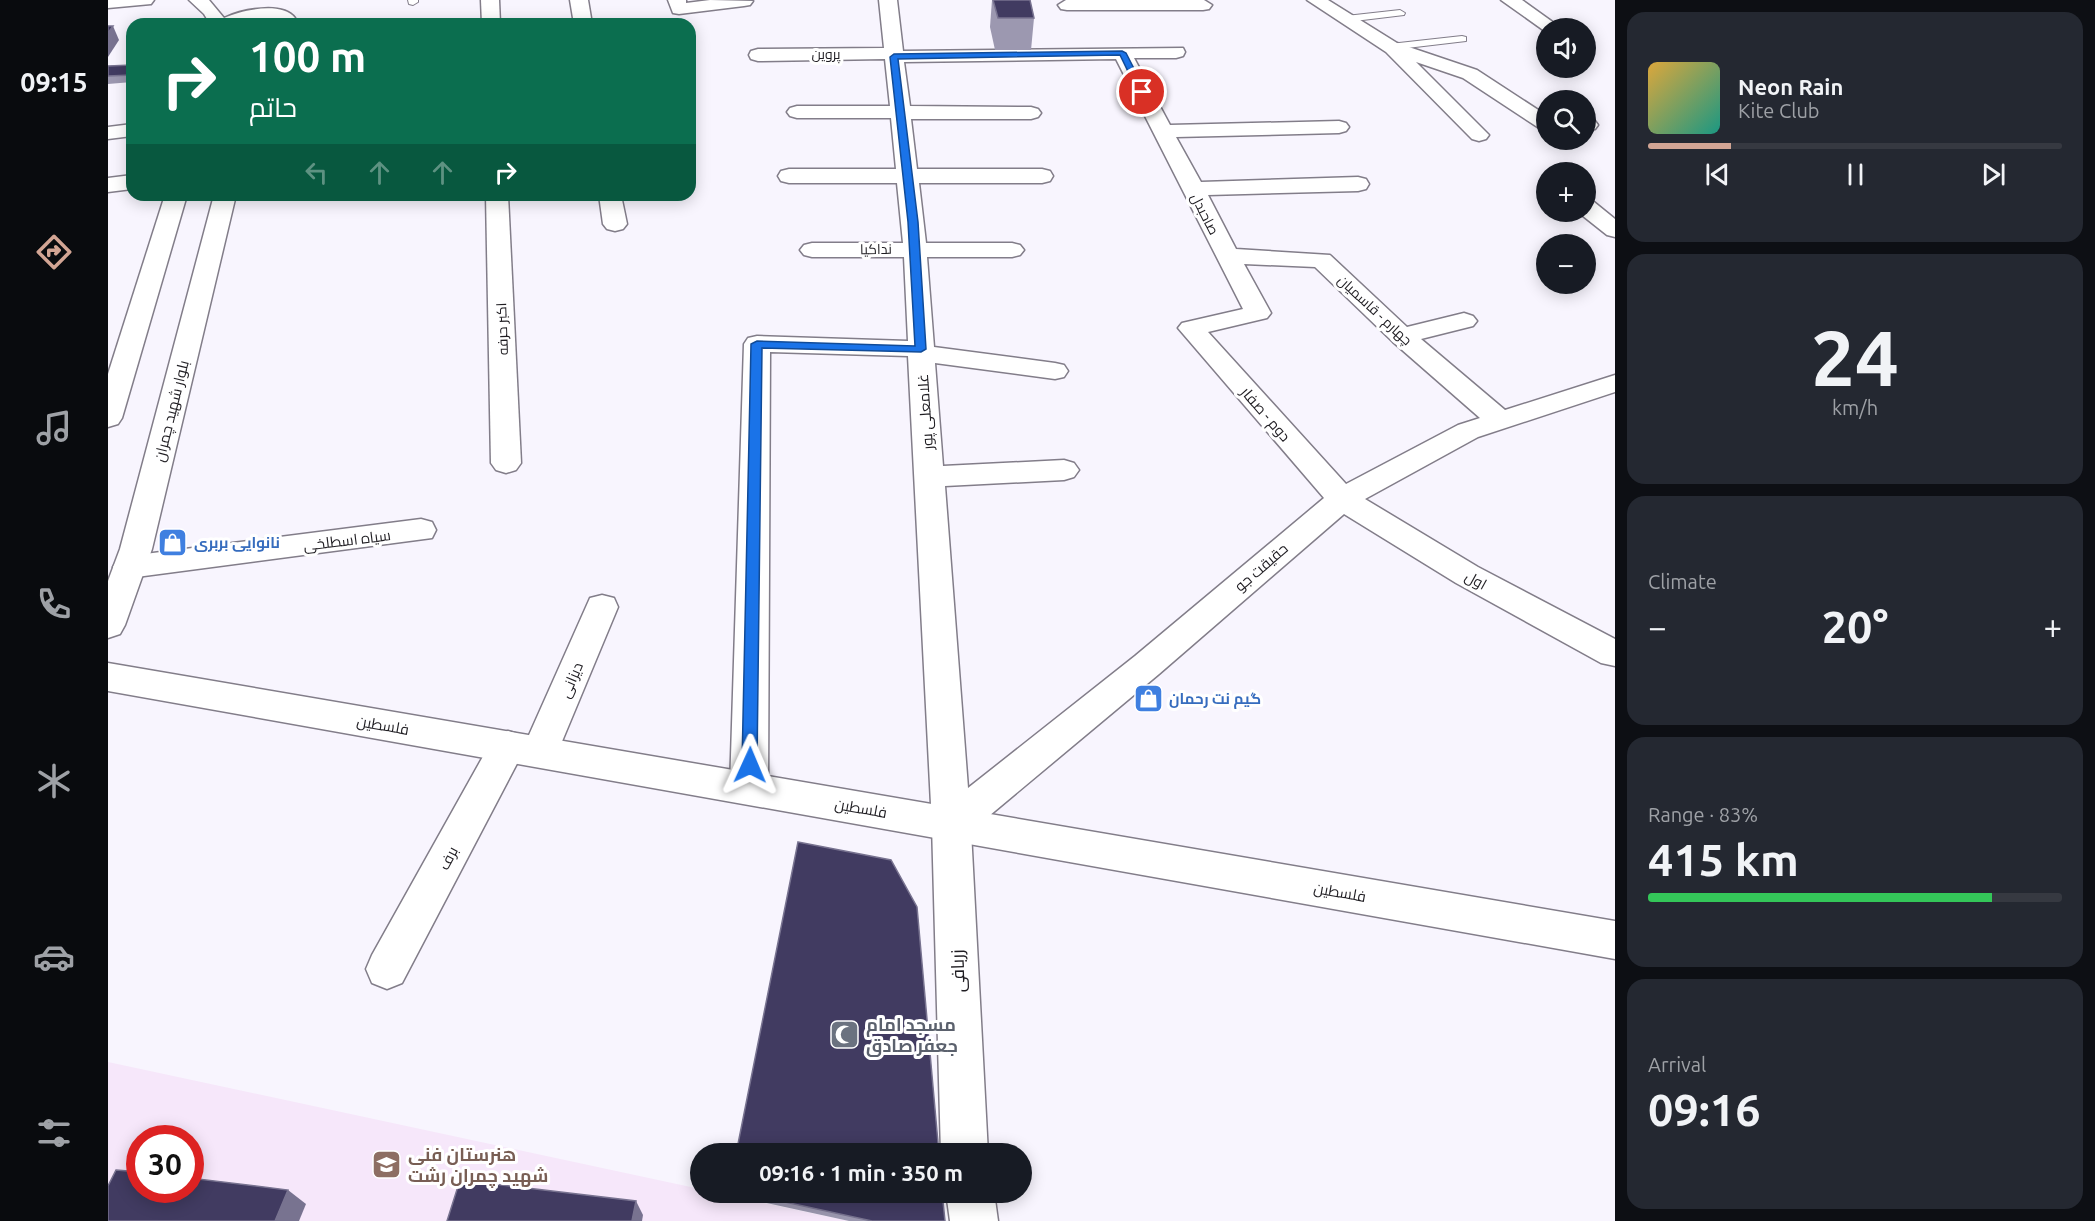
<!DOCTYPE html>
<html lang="en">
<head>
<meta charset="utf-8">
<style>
	:root { --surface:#171b24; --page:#242831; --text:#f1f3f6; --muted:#9ea1a6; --line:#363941; --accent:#d2a594 }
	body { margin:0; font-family:Ubuntu,Cairo,sans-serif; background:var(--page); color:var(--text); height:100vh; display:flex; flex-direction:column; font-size:22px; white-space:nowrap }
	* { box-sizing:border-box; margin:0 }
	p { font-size:20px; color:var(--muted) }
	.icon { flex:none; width:33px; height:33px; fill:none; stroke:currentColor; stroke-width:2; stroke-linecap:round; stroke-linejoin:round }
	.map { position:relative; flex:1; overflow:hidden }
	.drawer { display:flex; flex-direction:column; gap:12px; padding:12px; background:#0d0f14; width:480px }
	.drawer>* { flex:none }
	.hud { position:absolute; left:18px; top:18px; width:570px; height:183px; border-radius:18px; box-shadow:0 3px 15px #0003; background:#0b6e4f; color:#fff; overflow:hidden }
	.controls { position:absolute; left:1428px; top:18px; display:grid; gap:12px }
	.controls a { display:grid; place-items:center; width:60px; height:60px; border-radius:50%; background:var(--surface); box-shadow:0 3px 15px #0003; font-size:30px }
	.speed { position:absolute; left:18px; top:1125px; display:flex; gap:12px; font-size:30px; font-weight:700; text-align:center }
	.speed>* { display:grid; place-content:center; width:78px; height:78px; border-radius:50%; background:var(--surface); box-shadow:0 3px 15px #0003; line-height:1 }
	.speed .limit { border:9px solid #d22; background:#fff; color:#111 }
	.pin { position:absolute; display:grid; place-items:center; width:51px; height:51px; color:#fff; margin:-26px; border:3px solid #fff; border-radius:50%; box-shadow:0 2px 6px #0007 }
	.me { position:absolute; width:66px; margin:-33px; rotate:1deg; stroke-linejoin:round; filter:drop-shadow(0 0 4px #0008) }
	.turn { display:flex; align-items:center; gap:21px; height:126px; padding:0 24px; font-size:27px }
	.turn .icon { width:78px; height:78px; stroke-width:2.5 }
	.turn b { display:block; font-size:42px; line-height:51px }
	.lanes { display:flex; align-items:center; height:57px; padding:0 24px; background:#0003; justify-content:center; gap:30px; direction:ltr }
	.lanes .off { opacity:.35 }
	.big { font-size:45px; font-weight:600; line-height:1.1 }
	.drawer .card { flex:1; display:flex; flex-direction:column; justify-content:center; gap:9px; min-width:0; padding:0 21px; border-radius:18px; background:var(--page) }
	.drawer .dial { align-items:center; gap:0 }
	.dial b { font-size:78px; line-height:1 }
	.song { display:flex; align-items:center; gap:18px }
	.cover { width:72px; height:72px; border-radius:9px; background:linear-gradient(135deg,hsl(40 70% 55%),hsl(170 70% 35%)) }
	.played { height:6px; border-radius:3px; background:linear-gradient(90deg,var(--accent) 20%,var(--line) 20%) }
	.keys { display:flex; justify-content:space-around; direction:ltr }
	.heat { display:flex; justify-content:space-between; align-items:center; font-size:33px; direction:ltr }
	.charge { height:9px; border-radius:4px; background:linear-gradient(90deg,#34c759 83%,var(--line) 0) }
	.trip { position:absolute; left:582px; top:1143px; width:342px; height:60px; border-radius:30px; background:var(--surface); box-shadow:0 3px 15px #0003; font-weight:600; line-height:60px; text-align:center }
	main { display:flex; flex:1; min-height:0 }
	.tab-bar { display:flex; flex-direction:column; width:108px; justify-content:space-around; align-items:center; background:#090b0e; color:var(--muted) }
	.tab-bar .icon { width:42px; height:42px }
	.tab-bar .current { color:var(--accent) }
	.tab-bar b { font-size:27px; color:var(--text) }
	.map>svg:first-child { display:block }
	.education { fill:#f6e7fa; fill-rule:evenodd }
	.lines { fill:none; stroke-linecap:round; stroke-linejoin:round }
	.service-casing { stroke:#827d89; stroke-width:2 }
	.minor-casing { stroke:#827d89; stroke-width:3 }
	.secondary-casing { stroke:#827d89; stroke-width:3 }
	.service { fill:#fff; fill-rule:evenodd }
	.minor { fill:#fff; fill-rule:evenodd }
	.secondary { fill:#fff; fill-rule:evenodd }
	.wall { fill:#9c98b0 }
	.shaded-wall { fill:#787390 }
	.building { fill:#413b61; stroke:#787390; stroke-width:1.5 }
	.route { fill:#1a73e8; stroke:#114b97; stroke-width:1.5 }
	.labels { text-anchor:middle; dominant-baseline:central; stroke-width:6; stroke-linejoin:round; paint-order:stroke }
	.far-street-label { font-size:14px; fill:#1f1d22; stroke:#fff }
	.street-label { font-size:15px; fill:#1f1d22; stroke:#fff }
	.shop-label { font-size:15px; font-weight:bold; fill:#366cbe; stroke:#fff; text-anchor:start }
	.near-street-label { font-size:18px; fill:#1f1d22; stroke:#fff }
	.near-worship-label { font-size:18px; font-weight:bold; fill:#5b616d; stroke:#fff; text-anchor:start }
	.near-education-label { font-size:18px; font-weight:bold; fill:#785e54; stroke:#fff; text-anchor:start }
</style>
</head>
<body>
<main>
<nav class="tab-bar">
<b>09:15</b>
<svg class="icon current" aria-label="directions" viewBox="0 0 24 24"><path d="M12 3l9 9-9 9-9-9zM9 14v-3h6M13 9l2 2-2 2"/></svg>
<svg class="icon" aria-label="music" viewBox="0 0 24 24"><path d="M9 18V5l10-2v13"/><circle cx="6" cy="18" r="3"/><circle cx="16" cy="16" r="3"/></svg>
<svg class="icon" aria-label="phone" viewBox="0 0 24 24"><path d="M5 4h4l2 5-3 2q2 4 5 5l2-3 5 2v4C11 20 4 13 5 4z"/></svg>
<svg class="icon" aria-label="climate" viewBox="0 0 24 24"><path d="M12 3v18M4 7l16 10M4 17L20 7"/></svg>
<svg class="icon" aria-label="car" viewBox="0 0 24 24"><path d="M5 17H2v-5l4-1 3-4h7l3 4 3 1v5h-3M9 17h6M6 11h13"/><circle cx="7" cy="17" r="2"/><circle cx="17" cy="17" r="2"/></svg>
<svg class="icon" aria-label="filters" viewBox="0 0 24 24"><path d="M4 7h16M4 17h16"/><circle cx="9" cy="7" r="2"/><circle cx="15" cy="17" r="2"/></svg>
</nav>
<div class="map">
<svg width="1507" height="1221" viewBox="0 0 1507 1221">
	<rect width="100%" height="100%" fill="#f8f5fe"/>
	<path class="education" d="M0 1062 592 1189V1192L609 1193 741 1221H0ZM32 1138H82V1190H32Z"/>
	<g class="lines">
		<defs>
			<g id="service">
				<path d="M300 0H310V2L305 5 301 4Z"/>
				<path d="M1292 10 1297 13 1296 15 1238 22 1233 19 1238 16Z"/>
				<path d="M1354 36 1358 37V41L1282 50 1277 47 1282 44Z"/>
			</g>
			<g id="minor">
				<path d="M373 0H391L392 24H374Z"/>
				<path d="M462 0H480L484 24H466Z"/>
				<path d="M560 0H578V3L602 0 645 1 642 5 636 6 571 14 565 13Z"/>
				<path d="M771 0H789L795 51 1075 48 1077 52 1075 56 1068 58H1026L1062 125 1231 121 1238 123 1241 127 1238 131 1231 133 1068 137 1093 182 1250 177 1258 179 1261 184 1258 189 1250 191 1100 195 1128 249 1222 255 1299 327 1356 313 1365 316 1369 321 1365 326 1313 339 1397 410 1507 375V392L1370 437 1257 499 1370 567 1507 639V666L1493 663 1348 583 1236 514 1051 674 863 831 880 1154H833L824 824 800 356 662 352 660 788 654 799 641 804 628 799 622 788 636 344 640 338 649 336 800 341 796 257H704L696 255 692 250 696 245 704 243H795L789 183H681L673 181 670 176 673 171 681 169H788L783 118H689L682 116 679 112 682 108 689 106H782L777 59 650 61 643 59 641 55 643 51 650 49 776 48ZM1008 59 1135 309 1074 323 1070 328 1216 498 1027 656 860 788 837 486 956 480 966 477 971 470 966 463 956 460 835 466 827 363 947 379 956 377 960 371 956 365 947 363 826 347 819 257H904L912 255 916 250 912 245 904 243H818L811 183H934L942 181 945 176 942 171 934 169H809L803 119H923L930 117 933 113 930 109 923 107 802 106 796 62ZM1136 264 1207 267 1285 342 1372 418 1350 425 1238 484 1100 332 1159 318 1163 313Z"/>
				<path d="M958 0H1096L1104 5 1101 9 1095 10H959L953 9 950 5Z"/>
				<path d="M1199 0H1220L1289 43 1369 70 1438 115V130L1431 128 1355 78 1308 62 1381 135 1378 139 1371 141 1364 139 1278 52Z"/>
				<path d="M1393 0H1414L1453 28H1438V32Z"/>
				<path d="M1478 119 1487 121 1490 125 1487 129 1478 131Z"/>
				<path d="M24 124V136L0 139V127Z"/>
				<path d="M24 175V189L0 192V178Z"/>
				<path d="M378 195H400L413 463 408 470 398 473 388 470 383 463Z"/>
				<path d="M491 195H513L519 224 515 229 507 231 499 229 495 224Z"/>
				<path d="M1478 200 1486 202 1507 219V237L1499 235 1470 212H1478Z"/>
				<path d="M313 519 324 522 328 530 324 538 21 578 10 575 5 567 10 559 21 556Z"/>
				<path d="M494 595 506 598 510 607 445 763 432 767 419 763 414 754 294 983 279 989 264 983 258 969 264 955 387 735 400 731 413 735 417 744 478 607 482 598Z"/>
				<path d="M838 1192H886L890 1221H842Z"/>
			</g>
			<g id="secondary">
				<path d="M0 0H46L43 4 0 8Z"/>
				<path d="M81 0H101L116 18C133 10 174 1 187 18L184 22 178 23 155 19 131 24H102L96 14Z"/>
				<path d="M57 195H79L14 418 10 424 0 427V374Z"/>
				<path d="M106 195H128L44 549 17 625 12 634 0 638V581L12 549Z"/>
				<path d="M0 663 1507 921V959L0 691Z"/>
			</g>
		</defs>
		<use href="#service" class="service-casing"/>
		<use href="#minor" class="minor-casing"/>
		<use href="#secondary" class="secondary-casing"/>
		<use href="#service" class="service"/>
		<use href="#minor" class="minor"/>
		<use href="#secondary" class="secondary"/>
	</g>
	<g class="wall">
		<path d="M884 0H922L926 18 923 50H887L882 27Z"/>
		<path d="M24 65V82L0 84V66Z"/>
		<path d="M621 1192H834L837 1221H741L622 1195Z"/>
	</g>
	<g class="shaded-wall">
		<path d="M5 26 11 40 0 57V33Z"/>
		<path d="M180 1190 198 1204 191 1221H167Z"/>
		<path d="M528 1201 535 1215 534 1221H524Z"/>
	</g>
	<g class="building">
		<path d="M885 0H922L926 18H890Z"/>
		<path d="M0 26H5L0 33Z"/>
		<path d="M24 65V75L0 76V66Z"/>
		<path d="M690 842 783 860 809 907 831 1154H628Z"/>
		<path d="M8 1170 32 1172V1190H82V1178L180 1190 167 1221H0V1186Z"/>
		<path d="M352 1180 528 1201 524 1221H339Z"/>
		<path d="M631 1192H834L837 1221H764Z"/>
	</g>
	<path class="route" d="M1014 51 1018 53 1038 92 1037 94 1030 92 1012 55 790 59 810 222 818 349 813 352 654 348 649 765 647 770 642 772 636 770 634 765 643 344 649 341 807 346 800 222 782 57 786 54Z"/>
	<defs>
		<symbol id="shop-square" viewBox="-11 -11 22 22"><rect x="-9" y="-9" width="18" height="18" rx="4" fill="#3f7fe0" stroke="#fff"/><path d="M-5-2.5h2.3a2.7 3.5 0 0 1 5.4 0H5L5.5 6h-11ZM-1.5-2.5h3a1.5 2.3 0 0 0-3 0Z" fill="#fff"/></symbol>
		<symbol id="mosque-square" viewBox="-11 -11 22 22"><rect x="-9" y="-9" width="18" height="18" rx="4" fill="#6b7280" stroke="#fff"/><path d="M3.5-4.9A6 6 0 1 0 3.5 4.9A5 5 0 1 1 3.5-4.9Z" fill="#fff"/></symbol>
		<symbol id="school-square" viewBox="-11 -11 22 22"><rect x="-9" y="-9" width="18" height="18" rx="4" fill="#8d6e63" stroke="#fff"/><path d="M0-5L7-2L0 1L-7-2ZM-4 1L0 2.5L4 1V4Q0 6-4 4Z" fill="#fff"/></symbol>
	</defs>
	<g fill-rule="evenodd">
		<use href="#shop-square" x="48" y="526" width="33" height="33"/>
		<use href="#shop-square" x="1024" y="682" width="33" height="33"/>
		<use href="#mosque-square" x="720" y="1018" width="33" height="33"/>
		<use href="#school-square" x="262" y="1148" width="33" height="33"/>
	</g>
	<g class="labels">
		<g class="far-street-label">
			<text x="718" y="54">پروین</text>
			<text transform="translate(1097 214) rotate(63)">صاحبدل</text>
			<text transform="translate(768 249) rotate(-1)">نداکیا</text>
			<text transform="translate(1267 310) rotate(43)">چهارم - قاسمیان</text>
			<text transform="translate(394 329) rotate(-92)">اکبر حرفه</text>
		</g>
		<g class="street-label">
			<text transform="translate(63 411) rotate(-76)">بلوار شهید چمران</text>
			<text transform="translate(817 412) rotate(-94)">غلامعلی پور</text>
			<text transform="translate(1158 414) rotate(49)">دوم - صفار</text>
			<text transform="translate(239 540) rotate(-7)">سیاه اسطلخی</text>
			<text transform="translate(1153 567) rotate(-41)">حقیقت جو</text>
			<text transform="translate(1368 580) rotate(29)">اول</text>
			<text transform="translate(463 680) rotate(-67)">دیزانی</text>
			<text transform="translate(275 725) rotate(10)">فلسطین</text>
			<text transform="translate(753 808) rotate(10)">فلسطین</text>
			<text transform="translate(340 858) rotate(-62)">برف</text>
			<text transform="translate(1232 892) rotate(10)">فلسطین</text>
		</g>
		<g class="shop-label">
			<text x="86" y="542">نانوایی بربری</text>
			<text x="1061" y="698">گیم نت رحمان</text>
		</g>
		<g class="near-street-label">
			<text transform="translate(849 971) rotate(-92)">زربافی</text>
		</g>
		<g class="near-worship-label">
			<text x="758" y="1024">مسجد امام<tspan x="758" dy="21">جعفر صادق</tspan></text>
		</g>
		<g class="near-education-label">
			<text x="300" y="1154">هنرستان فنی<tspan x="300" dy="21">شهید چمران رشت</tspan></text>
		</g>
	</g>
</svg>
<div class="controls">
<a><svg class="icon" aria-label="sound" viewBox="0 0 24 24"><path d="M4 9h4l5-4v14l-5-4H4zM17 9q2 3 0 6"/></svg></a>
<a><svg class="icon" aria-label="search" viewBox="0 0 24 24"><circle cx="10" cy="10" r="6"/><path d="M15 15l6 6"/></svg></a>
<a>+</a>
<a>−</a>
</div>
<div class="speed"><div class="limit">30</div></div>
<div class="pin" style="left:1034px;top:92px;background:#d93025"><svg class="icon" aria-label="arrive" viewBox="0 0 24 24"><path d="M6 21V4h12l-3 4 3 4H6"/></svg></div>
<svg class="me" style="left:642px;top:765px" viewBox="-20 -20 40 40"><path d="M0-17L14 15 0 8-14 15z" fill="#1a73e8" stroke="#fff" stroke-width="4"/></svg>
<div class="trip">09:16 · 1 min · 350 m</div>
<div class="hud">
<div class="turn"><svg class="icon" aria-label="right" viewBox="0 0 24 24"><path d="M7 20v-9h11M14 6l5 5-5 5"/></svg><div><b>100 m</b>حاتم</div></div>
<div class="lanes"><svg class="icon off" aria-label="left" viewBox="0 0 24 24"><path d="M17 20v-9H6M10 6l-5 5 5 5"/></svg><svg class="icon off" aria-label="ahead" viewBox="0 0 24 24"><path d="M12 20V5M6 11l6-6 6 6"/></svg><svg class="icon off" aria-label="ahead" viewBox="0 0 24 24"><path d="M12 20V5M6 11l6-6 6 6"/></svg><svg class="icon" aria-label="right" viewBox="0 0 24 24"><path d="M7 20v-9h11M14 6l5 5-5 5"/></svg></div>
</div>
</div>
<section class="drawer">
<div class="card">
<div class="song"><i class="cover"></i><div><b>Neon Rain</b><p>Kite Club</p></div></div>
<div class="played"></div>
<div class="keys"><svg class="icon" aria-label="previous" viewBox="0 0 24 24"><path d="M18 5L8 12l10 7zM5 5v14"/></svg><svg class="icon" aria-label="pause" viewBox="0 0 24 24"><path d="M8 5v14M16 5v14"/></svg><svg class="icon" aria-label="next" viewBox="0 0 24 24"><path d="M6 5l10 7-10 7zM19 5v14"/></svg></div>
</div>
<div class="card dial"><b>24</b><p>km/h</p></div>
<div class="card"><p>Climate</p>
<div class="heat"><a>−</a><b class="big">20°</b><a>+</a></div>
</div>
<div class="card"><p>Range · 83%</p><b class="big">415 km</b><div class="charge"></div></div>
<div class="card"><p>Arrival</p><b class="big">09:16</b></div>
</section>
</main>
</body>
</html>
